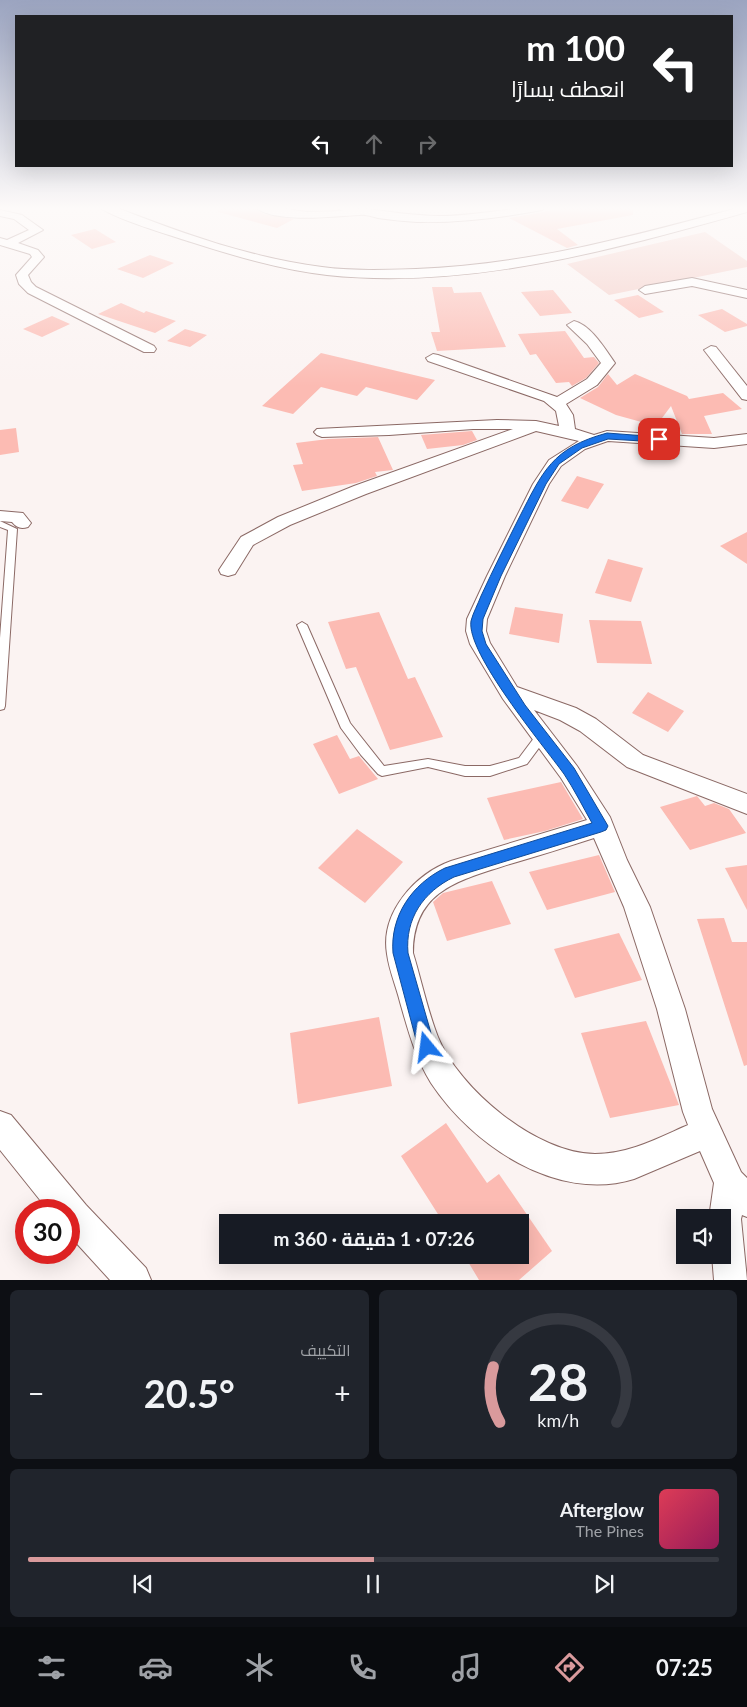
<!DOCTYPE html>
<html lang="ar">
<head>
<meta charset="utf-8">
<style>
	:root { --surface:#171b24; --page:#20242c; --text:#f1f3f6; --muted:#9ea1a6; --line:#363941; --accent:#d99a9c }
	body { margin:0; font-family:Lato,Cairo,sans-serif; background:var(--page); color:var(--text); direction:rtl; height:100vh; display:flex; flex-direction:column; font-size:19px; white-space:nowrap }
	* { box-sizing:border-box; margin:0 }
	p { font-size:16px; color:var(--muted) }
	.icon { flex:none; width:28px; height:28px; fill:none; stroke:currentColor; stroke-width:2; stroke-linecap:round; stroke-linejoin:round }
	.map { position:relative; height:1280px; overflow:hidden; direction:ltr }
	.side { display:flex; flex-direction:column; gap:10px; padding:10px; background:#0d0f14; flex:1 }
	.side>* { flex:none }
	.guide { position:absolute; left:15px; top:15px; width:718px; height:152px; border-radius:0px; box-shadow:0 5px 20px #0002; direction:rtl; background:#202124; color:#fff; overflow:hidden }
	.controls { position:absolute; left:676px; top:1209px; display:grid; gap:10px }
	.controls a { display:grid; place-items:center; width:55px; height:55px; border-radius:0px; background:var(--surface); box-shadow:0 5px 20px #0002; font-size:25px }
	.speed { position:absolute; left:15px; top:1199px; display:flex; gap:10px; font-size:25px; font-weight:700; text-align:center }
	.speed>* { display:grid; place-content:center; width:65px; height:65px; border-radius:50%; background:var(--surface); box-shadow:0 5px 20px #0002; line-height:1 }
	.speed .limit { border:8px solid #d22; background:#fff; color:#111 }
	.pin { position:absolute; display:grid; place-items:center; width:42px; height:42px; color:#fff; margin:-21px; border-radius:10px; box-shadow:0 2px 8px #0006 }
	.me { position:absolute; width:55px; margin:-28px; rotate:344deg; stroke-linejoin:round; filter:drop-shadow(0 0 4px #0008) }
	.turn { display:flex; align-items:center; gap:18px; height:105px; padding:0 25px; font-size:22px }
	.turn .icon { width:65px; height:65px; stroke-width:2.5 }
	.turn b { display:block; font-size:35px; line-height:42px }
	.lanes { display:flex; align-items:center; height:48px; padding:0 25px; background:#0003; justify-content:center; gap:25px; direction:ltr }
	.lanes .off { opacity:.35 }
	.big { font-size:38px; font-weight:700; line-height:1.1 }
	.side .card { flex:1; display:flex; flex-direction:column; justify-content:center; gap:8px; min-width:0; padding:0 18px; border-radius:8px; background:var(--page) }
	.side .dial { align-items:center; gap:0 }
	.dial svg { height:130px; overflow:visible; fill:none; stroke:var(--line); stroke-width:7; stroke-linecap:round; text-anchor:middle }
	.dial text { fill:var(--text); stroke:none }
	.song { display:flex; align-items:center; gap:15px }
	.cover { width:60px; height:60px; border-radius:8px; background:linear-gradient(135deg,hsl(350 70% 55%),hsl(330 70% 35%)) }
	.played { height:5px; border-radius:2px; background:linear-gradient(90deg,var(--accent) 50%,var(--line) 50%) }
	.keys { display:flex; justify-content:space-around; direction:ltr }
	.heat { display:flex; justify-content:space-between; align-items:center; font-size:28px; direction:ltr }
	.side .tiles { flex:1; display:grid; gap:10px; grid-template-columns:1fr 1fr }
	.card:last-child { grid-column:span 2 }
	.trip { position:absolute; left:219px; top:1214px; width:310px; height:50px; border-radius:0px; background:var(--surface); box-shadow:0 5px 20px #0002; font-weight:700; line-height:50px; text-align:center; direction:rtl }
	.dock { display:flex; height:80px; justify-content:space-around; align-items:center; background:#090b0e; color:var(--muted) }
	.dock .icon { width:35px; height:35px }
	.dock .selected { color:var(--accent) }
	.dock b { font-size:22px; color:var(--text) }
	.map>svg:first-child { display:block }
	.green { fill:#f4cac4 }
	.building { fill:#fcbbb3 }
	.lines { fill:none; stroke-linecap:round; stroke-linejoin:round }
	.service-casing { stroke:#8b6965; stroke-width:2 }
	.minor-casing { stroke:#8b6965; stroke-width:2 }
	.service { fill:#fff; fill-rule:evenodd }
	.minor { fill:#fff; fill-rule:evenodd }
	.route { fill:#1a73e8; stroke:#114b97 }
</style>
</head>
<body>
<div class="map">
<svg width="747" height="1280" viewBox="0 0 747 1280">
	<rect width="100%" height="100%" fill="#fbf3f2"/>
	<path class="green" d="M705 232 747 261V267L609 295 567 264Z"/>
	<g class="building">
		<path d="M219 207H253L264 214 294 219 277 228 218 212Z"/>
		<path d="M572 207H633V215L557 229 578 245 567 248 509 218Z"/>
		<path d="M95 229 116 242 92 249 71 235Z"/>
		<path d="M150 255 174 263 143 278 117 269Z"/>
		<path d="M432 287H452L454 293 481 292 506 347 437 351 431 332H440Z"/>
		<path d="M553 290 572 313 540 316 521 292Z"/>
		<path d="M638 295 664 312 639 318 614 300Z"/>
		<path d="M121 303 144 313 146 311 176 321 155 333 98 314Z"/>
		<path d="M722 309 747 324V326L725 332 698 315Z"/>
		<path d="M52 316 70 324 42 337 23 329Z"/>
		<path d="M185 329 207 335 190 347 167 341Z"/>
		<path d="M565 331 584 358 594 357 599 363 586 378 572 386 569 382 556 383 536 354 530 355 518 334Z"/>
		<path d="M321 353 435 380 417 400 366 387 357 396 321 387 293 414 262 406Z"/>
		<path d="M608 374 617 385 635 374 687 396 689 399 723 393 742 409 704 416 712 434H682L671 406 656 426 616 415 580 398 598 387Z"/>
		<path d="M16 428 19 452 0 455V430Z"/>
		<path d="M472 431 477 440 463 445 427 449 421 435Z"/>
		<path d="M378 437 393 470 375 472 377 476 356 483 302 491 293 465 303 464 296 443 328 439Z"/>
		<path d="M577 476 604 484 588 509 561 501Z"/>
		<path d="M747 532V564L720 546Z"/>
		<path d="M608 559 643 568 631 602 595 593Z"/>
		<path d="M515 607 563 614 559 643 509 634Z"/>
		<path d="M379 612 408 679 415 677 443 737 390 750 356 667 346 669 328 622Z"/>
		<path d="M589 620 641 621 652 664 597 663Z"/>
		<path d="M648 692 684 711 668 732 632 713Z"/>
		<path d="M337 735 350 759 359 756 378 779 339 794 313 744Z"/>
		<path d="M561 782 583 819 545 831 504 840 487 798Z"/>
		<path d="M697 796 705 806 714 803 729 809 746 833 690 850 660 807Z"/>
		<path d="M357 829 403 862 365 903 318 868Z"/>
		<path d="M599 855 615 892 547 910 529 872Z"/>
		<path d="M747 865V910L725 868Z"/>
		<path d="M492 881 511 924 447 941 433 902 443 893Z"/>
		<path d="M724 918 732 942H747V1065L744 1066 697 919Z"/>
		<path d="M619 933 642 980 575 998 554 949Z"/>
		<path d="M379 1017 392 1086 298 1104 290 1033Z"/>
		<path d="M646 1021 679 1105 610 1118 581 1033Z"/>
		<path d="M446 1123 487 1183 499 1174 552 1251 519 1280H479L464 1255H520V1222H443L401 1156Z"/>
	</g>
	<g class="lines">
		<defs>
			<g id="service">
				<path d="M0 521 17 529 5 706 4 709 0 710V638L8 530 0 527Z"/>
				<path d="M302 622 307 625 350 723 384 766 428 759 465 766H490L519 758 537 734H545L547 737 527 764 490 776H465L428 767 382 776 378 774 361 755 341 728 297 625Z"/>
			</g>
			<g id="minor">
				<path d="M100 207H115C181 233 251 258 322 267 352 271 385 270 416 269 527 265 634 236 741 207H747V212C612 250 469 290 327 275 281 270 235 256 191 242 173 236 111 218 100 207Z"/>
				<path d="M255 207H273L307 212 343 211 335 207C370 207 404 216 439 216 475 216 511 207 547 207L542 210C500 218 459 223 417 222 404 221 391 220 378 218 373 217 365 214 360 215 335 216 275 224 255 207Z"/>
				<path d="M0 210 22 215 43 230 18 243 38 250 44 257 28 275 31 282 36 287 154 346 156 349 154 352H144L28 293 19 284 16 275 32 257 30 254 0 245V238L7 240 29 230 14 219 0 216Z"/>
				<path d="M692 278 747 290V298L692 286 645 294 639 290 645 286Z"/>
				<path d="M574 321C591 325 605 349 615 363L597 385 566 404 573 415 575 429 594 435 607 431 714 438 747 434V444L714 448 608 441 585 449 561 466 549 484 505 576 487 619 486 631 490 643 517 687 576 708 596 719 643 755 747 794V814L627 767 580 731 560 720 534 710 577 766 610 817 627 860 650 907 685 1009 712 1109 741 1172 747 1178V1217L742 1215 741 1219 747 1280H714L712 1255H722V1218H709L714 1183 700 1151 634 1179C557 1203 472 1145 431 1083 415 1057 408 1030 400 1002 396 986 389 970 387 954 380 913 415 874 451 861L587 820 561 778 503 699 470 644 466 631 467 619 487 576 533 484 549 460 579 441 536 431 366 494 290 525 253 545 235 574 228 576 221 574 219 570 241 537 278 517 354 486 513 429H473L389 435 322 437 317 435 314 432 317 429 497 420 536 421 559 426 556 411 544 401 428 361 426 358 433 354 438 355 557 397 587 379 601 363 587 344 567 325ZM594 838 624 907 657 1009 683 1112 688 1125C658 1138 629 1154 595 1154 537 1154 459 1089 438 1037 428 1012 421 979 413 953 413 890 460 880 510 864 538 856 566 847 594 838Z"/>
				<path d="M711 346 716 347 747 386V400L742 399 704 350Z"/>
				<path d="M0 511 23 513 31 523 28 527C21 529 17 528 12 522L0 521Z"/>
				<path d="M0 1111 11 1115 86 1205 146 1268 151 1280H110L69 1235V1210H48L0 1150Z"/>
			</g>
		</defs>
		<use href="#service" class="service-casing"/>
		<use href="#minor" class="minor-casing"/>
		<use href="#service" class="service"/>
		<use href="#minor" class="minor"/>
	</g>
	<linearGradient id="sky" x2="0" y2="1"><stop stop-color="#9ba4c0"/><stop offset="0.54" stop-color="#fdfaf9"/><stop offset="1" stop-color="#fdfaf9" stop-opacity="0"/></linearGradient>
	<rect width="747" height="386" fill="url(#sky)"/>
	<path class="route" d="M607 433 659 437 664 439 659 442 608 439 582 448 559 464 546 484 501 576 483 619 482 631 486 644 525 705 574 768 608 826 606 830 601 832 454 877C423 892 405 919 408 953L435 1047 432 1053 427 1055 421 1053 418 1047 393 953C390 916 412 884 445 868L592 823C583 807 574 789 564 774 543 745 466 653 471 621 473 613 478 604 481 596 493 570 506 544 519 518 543 471 552 448 607 433Z"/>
</svg>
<div class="controls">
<a><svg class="icon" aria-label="sound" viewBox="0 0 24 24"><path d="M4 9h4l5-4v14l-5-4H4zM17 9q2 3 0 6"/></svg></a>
</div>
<div class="speed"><div class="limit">30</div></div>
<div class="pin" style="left:659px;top:439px;background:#d93025"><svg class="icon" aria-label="arrive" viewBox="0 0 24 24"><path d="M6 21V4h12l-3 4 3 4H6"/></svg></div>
<svg class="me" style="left:427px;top:1047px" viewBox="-20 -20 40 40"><path d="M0-17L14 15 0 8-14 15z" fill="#1a73e8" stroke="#fff" stroke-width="4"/></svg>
<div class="trip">07:26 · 1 دقيقة · 360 m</div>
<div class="guide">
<div class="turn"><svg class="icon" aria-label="left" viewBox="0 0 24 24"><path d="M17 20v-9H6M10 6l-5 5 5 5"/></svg><div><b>100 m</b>انعطف يسارًا</div></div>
<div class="lanes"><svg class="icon" aria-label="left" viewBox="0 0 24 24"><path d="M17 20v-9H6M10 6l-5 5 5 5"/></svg><svg class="icon off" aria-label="ahead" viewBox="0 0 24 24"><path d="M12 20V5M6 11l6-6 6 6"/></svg><svg class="icon off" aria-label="right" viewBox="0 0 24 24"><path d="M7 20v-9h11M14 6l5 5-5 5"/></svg></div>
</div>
</div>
<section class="side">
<div class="tiles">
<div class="card dial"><svg viewBox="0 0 100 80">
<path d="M14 69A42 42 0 1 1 86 69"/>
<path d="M14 69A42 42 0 0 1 10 35" stroke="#d99a9c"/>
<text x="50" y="56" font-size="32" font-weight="700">28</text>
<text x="50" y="72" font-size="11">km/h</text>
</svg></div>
<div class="card"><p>التكييف</p>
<div class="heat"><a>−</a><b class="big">20.5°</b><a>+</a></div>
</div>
<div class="card">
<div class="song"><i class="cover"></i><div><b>Afterglow</b><p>The Pines</p></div></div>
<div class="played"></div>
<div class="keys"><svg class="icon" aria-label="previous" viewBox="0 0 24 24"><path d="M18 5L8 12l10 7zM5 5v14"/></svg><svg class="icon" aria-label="pause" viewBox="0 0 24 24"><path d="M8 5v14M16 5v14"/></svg><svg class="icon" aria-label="next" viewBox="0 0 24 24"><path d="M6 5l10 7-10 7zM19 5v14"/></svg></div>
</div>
</div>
</section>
<nav class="dock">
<b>07:25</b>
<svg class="icon selected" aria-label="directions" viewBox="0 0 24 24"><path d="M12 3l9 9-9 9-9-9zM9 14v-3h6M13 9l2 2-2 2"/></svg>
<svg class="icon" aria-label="music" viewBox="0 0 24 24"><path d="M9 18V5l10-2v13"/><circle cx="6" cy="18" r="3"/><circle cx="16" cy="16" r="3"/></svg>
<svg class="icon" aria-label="phone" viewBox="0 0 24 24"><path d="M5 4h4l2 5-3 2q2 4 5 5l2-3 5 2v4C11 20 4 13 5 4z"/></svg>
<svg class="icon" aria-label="climate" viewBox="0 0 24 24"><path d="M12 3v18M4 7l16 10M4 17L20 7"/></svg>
<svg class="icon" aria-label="car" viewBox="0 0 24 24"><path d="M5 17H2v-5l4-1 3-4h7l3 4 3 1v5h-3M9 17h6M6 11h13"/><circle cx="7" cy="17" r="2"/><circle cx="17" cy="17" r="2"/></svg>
<svg class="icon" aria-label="filters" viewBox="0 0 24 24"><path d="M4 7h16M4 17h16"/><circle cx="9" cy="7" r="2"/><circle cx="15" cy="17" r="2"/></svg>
</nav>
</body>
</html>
